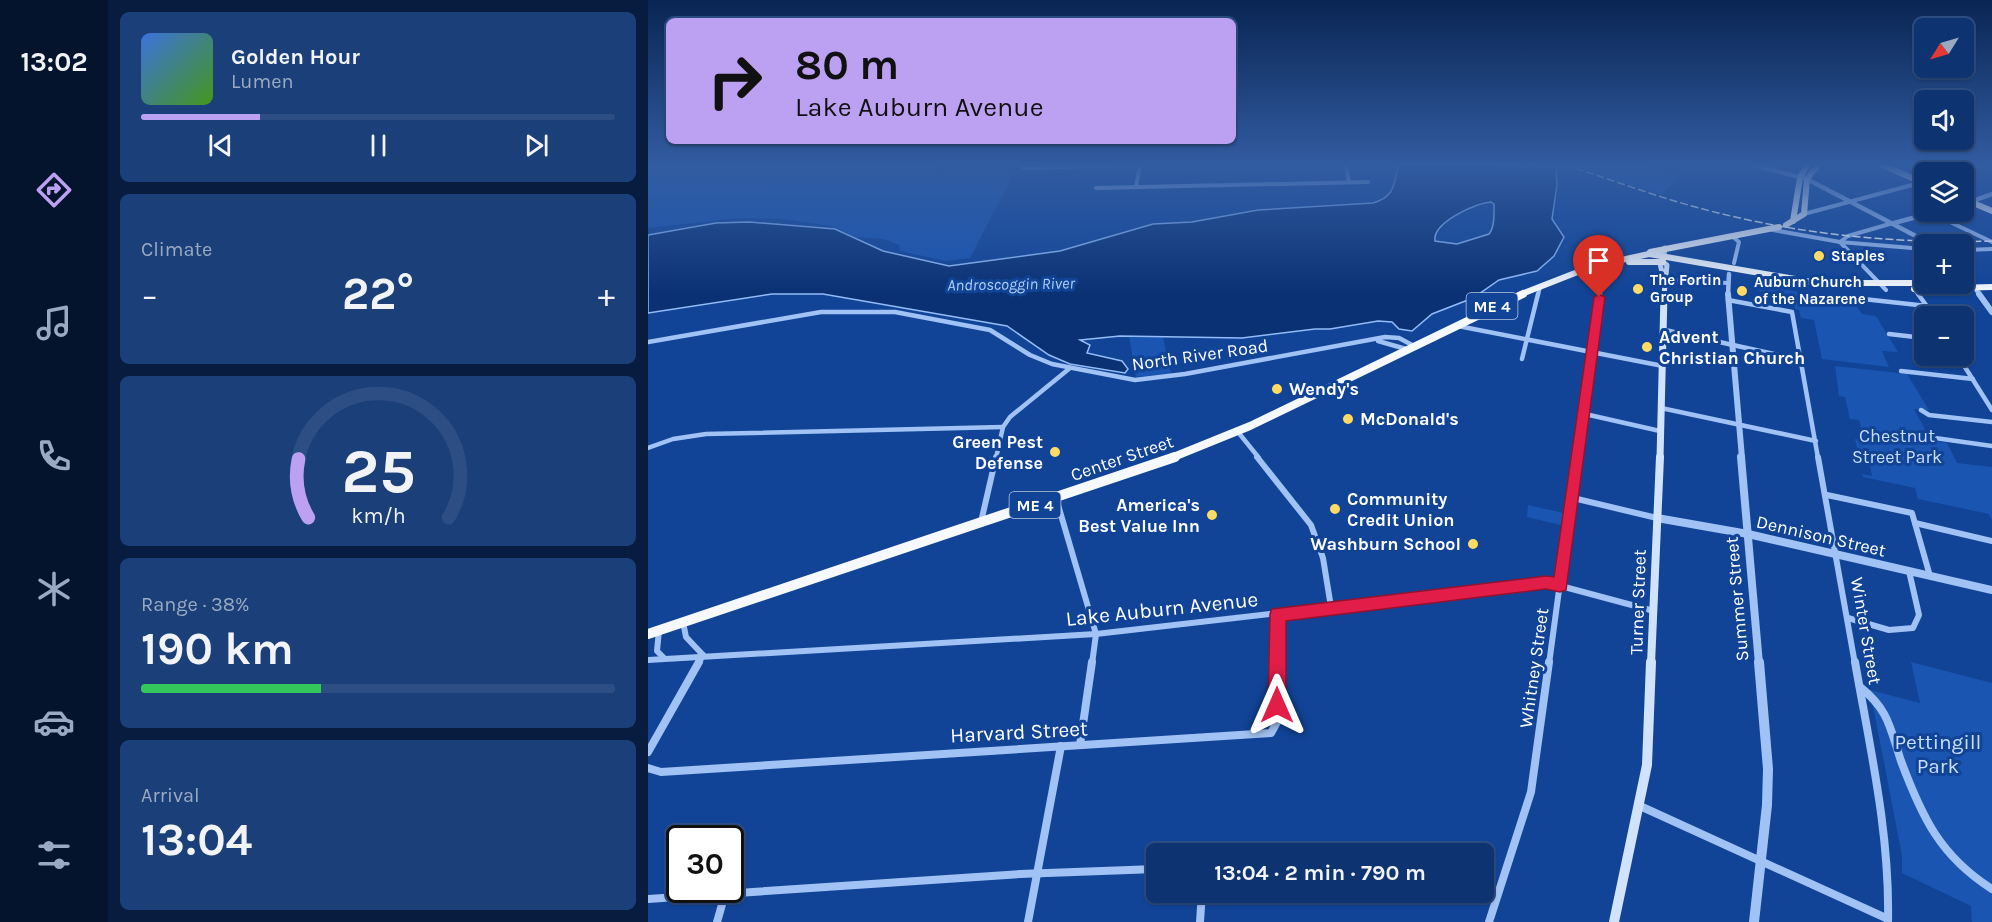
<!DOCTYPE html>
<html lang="en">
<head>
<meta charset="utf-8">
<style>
	:root { --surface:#0d3371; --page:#1b3f79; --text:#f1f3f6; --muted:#9aaac3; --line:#2d4e84; --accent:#bca0f2 }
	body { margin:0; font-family:Karla,sans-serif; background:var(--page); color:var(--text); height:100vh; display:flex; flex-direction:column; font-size:22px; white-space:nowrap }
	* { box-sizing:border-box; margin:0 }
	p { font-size:20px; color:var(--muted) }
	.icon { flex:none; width:33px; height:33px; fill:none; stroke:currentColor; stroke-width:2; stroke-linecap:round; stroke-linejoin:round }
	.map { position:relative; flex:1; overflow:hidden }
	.details { display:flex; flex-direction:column; gap:12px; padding:12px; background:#071c3e; width:540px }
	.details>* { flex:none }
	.banner { position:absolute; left:18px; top:18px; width:570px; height:126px; border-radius:9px; box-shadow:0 2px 4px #0004,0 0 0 2px var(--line); background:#bca0f2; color:#111; overflow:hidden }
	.needle { width:39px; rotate:233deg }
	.controls { position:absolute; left:1266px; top:18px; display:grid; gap:12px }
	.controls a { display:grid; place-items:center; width:60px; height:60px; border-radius:9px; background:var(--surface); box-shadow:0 2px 4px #0004,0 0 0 2px var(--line); font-size:30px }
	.speed { position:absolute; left:18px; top:825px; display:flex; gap:12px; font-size:30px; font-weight:700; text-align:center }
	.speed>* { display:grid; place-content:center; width:78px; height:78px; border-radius:50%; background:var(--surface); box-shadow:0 2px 4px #0004,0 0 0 2px var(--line); line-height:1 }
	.speed .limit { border:3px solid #111; border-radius:9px; background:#fff; color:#111 }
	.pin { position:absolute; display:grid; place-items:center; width:51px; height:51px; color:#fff; margin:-62px -26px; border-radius:50% 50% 50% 0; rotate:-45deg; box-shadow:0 0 6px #0007 }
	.pin .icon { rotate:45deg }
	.me { position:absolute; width:66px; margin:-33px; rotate:0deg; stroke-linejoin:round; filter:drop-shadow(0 0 4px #0008) }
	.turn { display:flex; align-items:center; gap:21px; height:126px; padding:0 30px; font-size:27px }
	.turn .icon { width:78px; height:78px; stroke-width:2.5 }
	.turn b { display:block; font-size:42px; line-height:51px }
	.big { font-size:45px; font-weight:700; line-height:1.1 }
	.details .card { flex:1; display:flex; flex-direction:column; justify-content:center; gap:9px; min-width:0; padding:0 21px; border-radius:9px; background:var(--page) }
	.details .dial { align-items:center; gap:0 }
	.dial svg { height:156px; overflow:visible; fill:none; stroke:var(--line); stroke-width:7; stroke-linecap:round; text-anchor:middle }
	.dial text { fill:var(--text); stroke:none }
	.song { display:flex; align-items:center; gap:18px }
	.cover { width:72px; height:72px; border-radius:9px; background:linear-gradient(135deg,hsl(220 70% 55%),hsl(100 70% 35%)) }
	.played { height:6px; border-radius:3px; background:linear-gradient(90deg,var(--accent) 25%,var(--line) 25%) }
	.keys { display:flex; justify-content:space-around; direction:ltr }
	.heat { display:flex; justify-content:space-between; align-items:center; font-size:33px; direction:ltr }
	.charge { height:9px; border-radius:4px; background:linear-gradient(90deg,#34c759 38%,var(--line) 0) }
	.trip { position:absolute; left:498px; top:843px; width:348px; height:60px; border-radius:9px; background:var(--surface); box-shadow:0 2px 4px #0004,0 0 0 2px var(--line); font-weight:700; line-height:60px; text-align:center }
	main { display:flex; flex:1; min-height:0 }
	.tab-bar { display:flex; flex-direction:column; width:108px; justify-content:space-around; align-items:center; background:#05142d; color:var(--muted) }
	.tab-bar .icon { width:42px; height:42px }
	.tab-bar .active { color:var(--accent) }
	.tab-bar b { font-size:27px; color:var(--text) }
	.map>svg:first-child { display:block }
	.green { fill:#1955b1 }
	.water { fill:#0a3173; stroke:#93bcf7; stroke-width:1.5; fill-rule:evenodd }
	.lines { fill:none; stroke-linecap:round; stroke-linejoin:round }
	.minor-far3 { stroke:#a1c2f4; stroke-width:4 }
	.minor-far2 { stroke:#a1c2f4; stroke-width:4.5 }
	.minor-far1 { stroke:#a1c2f4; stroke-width:6 }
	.minor { stroke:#a1c2f4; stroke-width:8 }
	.tertiary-far3 { stroke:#a1c2f4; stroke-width:4.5 }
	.tertiary-far2 { stroke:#a1c2f4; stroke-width:6 }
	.tertiary-far1 { stroke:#a1c2f4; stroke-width:8 }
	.tertiary { stroke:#a1c2f4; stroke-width:10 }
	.secondary-far3 { stroke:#d1e2fd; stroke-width:5 }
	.secondary-far2 { stroke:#d1e2fd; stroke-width:7 }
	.secondary-far1 { stroke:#d1e2fd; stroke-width:8 }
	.secondary { stroke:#d1e2fd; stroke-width:10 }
	.trunk-far2 { stroke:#f6faff; stroke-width:6 }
	.trunk-far1 { stroke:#f6faff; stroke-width:8 }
	.trunk { stroke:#f6faff; stroke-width:10 }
	.rail { stroke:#fff; stroke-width:1.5; stroke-dasharray:8 3; stroke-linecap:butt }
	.route { fill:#e11d48; stroke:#92132f; stroke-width:1.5 }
	.poi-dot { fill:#ffda64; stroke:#114497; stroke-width:2 }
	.labels { text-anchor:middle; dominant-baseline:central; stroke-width:6; stroke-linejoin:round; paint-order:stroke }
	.far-poi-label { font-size:15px; font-weight:bold; fill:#fff; stroke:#114497; text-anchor:start }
	.far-water-label { font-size:16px; font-style:italic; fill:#aecdfa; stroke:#114497 }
	.shield { fill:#114497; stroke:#b8c7e0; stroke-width:1.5 }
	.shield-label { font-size:16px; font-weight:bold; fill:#fff }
	.poi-label { font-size:18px; font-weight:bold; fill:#fff; stroke:#114497; text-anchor:start }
	.street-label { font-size:18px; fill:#fff; stroke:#114497 }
	.park-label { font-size:18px; fill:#c9defe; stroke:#114497 }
	.near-street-label { font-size:21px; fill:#fff; stroke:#114497 }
	.near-park-label { font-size:21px; fill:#c9defe; stroke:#114497 }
</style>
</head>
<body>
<main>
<nav class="tab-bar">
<b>13:02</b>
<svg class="icon active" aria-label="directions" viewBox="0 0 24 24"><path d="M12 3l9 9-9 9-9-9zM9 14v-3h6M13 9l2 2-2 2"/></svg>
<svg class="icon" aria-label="music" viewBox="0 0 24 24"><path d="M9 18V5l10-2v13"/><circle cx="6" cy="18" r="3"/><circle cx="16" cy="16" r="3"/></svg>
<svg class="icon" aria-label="phone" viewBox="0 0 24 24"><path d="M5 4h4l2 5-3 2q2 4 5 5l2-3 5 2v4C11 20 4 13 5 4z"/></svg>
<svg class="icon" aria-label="climate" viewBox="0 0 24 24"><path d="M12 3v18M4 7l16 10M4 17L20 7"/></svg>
<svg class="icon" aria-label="car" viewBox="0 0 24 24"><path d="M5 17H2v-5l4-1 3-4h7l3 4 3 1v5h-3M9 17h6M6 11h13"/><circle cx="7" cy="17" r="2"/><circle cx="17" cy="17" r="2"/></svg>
<svg class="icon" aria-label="filters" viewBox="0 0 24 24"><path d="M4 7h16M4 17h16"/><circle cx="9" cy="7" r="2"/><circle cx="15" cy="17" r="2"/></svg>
</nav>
<section class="details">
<div class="card">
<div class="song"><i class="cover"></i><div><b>Golden Hour</b><p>Lumen</p></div></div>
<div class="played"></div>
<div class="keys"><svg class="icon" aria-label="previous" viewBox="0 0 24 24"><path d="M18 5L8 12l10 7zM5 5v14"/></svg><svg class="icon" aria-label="pause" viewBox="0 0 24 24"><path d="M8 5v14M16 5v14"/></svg><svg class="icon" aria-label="next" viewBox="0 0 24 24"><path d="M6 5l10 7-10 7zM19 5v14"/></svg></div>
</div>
<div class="card"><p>Climate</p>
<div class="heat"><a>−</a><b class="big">22°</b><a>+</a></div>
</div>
<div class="card dial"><svg viewBox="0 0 100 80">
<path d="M14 69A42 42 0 1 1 86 69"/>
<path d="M14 69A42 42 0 0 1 9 39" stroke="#bca0f2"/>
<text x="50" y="56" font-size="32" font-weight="700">25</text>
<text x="50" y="72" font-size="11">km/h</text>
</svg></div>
<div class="card"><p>Range · 38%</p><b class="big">190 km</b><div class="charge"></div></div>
<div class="card"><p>Arrival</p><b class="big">13:04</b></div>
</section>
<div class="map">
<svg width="1344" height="922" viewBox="0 0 1344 922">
	<rect width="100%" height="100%" fill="#114497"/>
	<g class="green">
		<path d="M0 165H288L284 171 368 169 322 258 298 261 252 251 251 245 236 239 208 237 183 226 135 219 88 218 0 228Z"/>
		<path d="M920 165H994L1032 174 1014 195Z"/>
		<path d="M1110 285 1205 301 1214 314 1228 316 1250 352 1234 351 1241 367 1174 359 1166 320 1153 318 1151 310 1147 309 1145 296 1111 291Z"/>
		<path d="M481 336 515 337 523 374 488 377Z"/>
		<path d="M1187 366 1259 374 1281 410 1266 409 1283 441 1299 443 1309 463 1344 467V520L1341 514 1270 499 1267 488 1215 477 1214 474 1224 476 1222 466 1212 463 1207 439 1216 440 1211 420 1202 419 1197 397 1191 396Z"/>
		<path d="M880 505 915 513 913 525 879 517Z"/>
		<path d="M1263 662 1344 683V922H1324L1323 906 1254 873V856L1222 690 1272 703Z"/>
	</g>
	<path class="water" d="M751 165 908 166 909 185 904 219 916 237 906 256 889 271 851 280 825 298 784 314 764 331 751 329 744 322 730 321 682 329H667L594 338 472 336 432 340 442 345 439 353 474 361 480 369 477 373 422 364 401 355 359 326 175 294H124L0 313V235L68 223 101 222 187 229 235 251 301 266 412 251 505 224 544 222 610 210 725 203C749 196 745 182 751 165ZM843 202 846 204C846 213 847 227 841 234L809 244 787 241C784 223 827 203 843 202Z"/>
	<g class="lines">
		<g class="minor-far3">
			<path d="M372 165 376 168 488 165"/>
			<path d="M698 165 701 182"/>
			<path d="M1304 172 1332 165"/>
			<path d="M488 187 492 165"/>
			<path d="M448 188 720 182"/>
			<path d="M1283 213 1344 242"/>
			<path d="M1156 214 1275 182"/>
			<path d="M1125 230 1192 242 1276 249"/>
			<path d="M1085 237 1091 242 1086 263"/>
			<path d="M1192 242 1238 290"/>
			<path d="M1192 242 1200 236 1245 223"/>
			<path d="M1316 250 1344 249"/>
			<path d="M951 270 954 277 951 295"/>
			<path d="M1016 280 1080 283"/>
			<path d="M1266 289 1271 295"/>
			<path d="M890 295 892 287"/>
		</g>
		<g class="minor-far2">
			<path d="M1270 294 1286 316"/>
			<path d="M1206 298 1279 306"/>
			<path d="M1080 300 1144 312 1170 458"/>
			<path d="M810 326 1015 366"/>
			<path d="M1017 330 1153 360"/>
			<path d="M1241 334 1276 338"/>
			<path d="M730 341 758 349"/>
			<path d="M0 342 173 312H247L342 330 382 355 404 364 487 380 537 374 737 337 751 338 766 346"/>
			<path d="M1310 356 1344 410"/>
			<path d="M874 359 890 294"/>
			<path d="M1253 371 1325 379"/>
			<path d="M1013 408 1168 441"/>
			<path d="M1273 410 1281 415 1344 422"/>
			<path d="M937 414 1012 431"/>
			<path d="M590 432 611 458"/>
			<path d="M1280 437 1344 446"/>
			<path d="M0 448 25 439 58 434 355 427"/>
			<path d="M348 458 355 427 362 417 422 368"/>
			<path d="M929 458 952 294"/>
		</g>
		<g class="minor-far1">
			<path d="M609 457 663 525 675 558 683 607"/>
			<path d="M1170 457 1207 664"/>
			<path d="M1179 495 1264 513 1282 576"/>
			<path d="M408 498 448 634 444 664"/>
			<path d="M925 498 1009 518"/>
			<path d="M333 522 348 457"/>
			<path d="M1267 523 1344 541"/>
			<path d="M1200 618 1241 630 1265 628 1271 615 1261 571"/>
			<path d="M35 622 38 637 55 655"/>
			<path d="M11 630 9 651 16 658"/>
			<path d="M0 660 448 634 898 582 1006 611"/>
			<path d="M50 664 55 655"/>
			<path d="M630 664V614"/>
			<path d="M901 664 929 457"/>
		</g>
		<g class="minor">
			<path d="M1207 662C1222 748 1242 834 1240 922"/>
			<path d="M1212 687C1241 710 1242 728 1253 761 1274 817 1292 856 1344 889"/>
			<path d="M432 745 444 662"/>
			<path d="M0 752 51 662"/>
			<path d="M0 768 13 772 623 733 629 722 630 662"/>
			<path d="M992 806 1240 919"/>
			<path d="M0 899 372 874 508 869"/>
			<path d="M69 922 77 894"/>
			<path d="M380 922 413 746"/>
			<path d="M552 922 554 892"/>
			<path d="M841 922 883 792 901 662"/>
		</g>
		<g class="tertiary-far3">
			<path d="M1105 165 1159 179 1283 244"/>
			<path d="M1316 204 1344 194"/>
			<path d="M1246 223 1287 212"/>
			<path d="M1316 273 1332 295"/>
			<path d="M1080 295 1081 274"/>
		</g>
		<g class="tertiary-far2">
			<path d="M1080 294 1094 458"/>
			<path d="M1331 294 1344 312"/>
		</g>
		<g class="tertiary-far1">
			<path d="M1093 457 1111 664"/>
			<path d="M1009 518 1100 534 1344 590"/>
		</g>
		<path class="tertiary" d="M1106 922 1119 805 1120 769 1111 662"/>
		<g class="secondary-far3">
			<path d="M1015 262 1019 265 1016 295"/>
			<path d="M1016 280 1012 264 1015 262 1017 248"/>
		</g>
		<path class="secondary-far2" d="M1012 458 1016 294"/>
		<path class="secondary-far1" d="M1003 664 1012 457"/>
		<path class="secondary" d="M966 922 999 765 1003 662"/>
		<g class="trunk-far2">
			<path d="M1234 165 1276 183"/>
			<path d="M1316 199 1344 211"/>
			<path d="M1145 221 1152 178 1159 165"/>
			<path d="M1138 225 1156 214 1159 179 1170 165"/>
			<path d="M1002 252 1131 227"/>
			<path d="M981 262H1015"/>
			<path d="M1266 289 1344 287"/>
			<path d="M871 295 945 266 1001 254 1170 283H1276"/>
		</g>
		<path class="trunk-far1" d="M523 458 602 426 875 294"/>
		<path class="trunk" d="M0 634 527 457"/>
		<path class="rail" d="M917 165C962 179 1006 196 1051 208 1147 234 1245 244 1344 241"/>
	</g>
	<linearGradient id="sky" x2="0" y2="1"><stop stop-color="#092553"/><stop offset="0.56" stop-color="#325ca1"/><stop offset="1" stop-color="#325ca1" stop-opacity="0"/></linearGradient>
	<rect width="1344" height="294" fill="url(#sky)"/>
	<path class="route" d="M951 294 957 297 918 590 912 592 898 589 638 621V705L635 711 629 714 622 711 620 705 622 614 624 609 898 576 906 577 946 297Z"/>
	<g class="poi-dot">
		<circle cx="1171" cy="256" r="6"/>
		<circle cx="990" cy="289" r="6"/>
		<circle cx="1094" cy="291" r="6"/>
		<circle cx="999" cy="347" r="6"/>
		<circle cx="629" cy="389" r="6"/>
		<circle cx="700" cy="419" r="6"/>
		<circle cx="407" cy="452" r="6"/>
		<circle cx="687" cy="509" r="6"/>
		<circle cx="564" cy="515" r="6"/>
		<circle cx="825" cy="544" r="6"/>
	</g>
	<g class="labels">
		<g class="far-poi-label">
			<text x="1183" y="256">Staples</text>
			<text x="1002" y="280">The Fortin<tspan x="1002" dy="17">Group</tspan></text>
			<text x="1106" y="282">Auburn Church<tspan x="1106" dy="17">of the Nazarene</tspan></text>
		</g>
		<g class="far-water-label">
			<text transform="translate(363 284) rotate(-1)">Androscoggin River</text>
		</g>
		<g class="shield">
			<rect x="818.5" y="293" width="51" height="26" rx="4.5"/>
			<rect x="361.5" y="492" width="51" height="26" rx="4.5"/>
		</g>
		<g class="shield-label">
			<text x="844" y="306">ME 4</text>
			<text x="387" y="505">ME 4</text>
		</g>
		<g class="poi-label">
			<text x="1011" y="337">Advent<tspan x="1011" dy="21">Christian Church</tspan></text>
			<text x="641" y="389">Wendy's</text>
			<text x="712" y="419">McDonald's</text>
			<text x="395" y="442" text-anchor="end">Green Pest<tspan x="395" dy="21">Defense</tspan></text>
			<text x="699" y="499">Community<tspan x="699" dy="21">Credit Union</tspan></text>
			<text x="552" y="505" text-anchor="end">America's<tspan x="552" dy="21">Best Value Inn</tspan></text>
			<text x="813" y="544" text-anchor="end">Washburn School</text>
		</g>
		<g class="street-label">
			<text transform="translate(552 355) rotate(-8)">North River Road</text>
			<text transform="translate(474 458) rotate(-19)">Center Street</text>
			<text transform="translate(1173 536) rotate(13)">Dennison Street</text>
			<text transform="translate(1089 599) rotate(-95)">Summer Street</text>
			<text transform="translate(990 602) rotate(-88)">Turner Street</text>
			<text transform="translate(1218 631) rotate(80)">Winter Street</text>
			<text transform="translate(886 668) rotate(-82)">Whitney Street</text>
		</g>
		<g class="park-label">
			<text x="1249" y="436">Chestnut<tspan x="1249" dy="21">Street Park</tspan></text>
		</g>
		<g class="near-street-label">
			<text transform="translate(514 609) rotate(-6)">Lake Auburn Avenue</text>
			<text transform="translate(371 732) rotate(-3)">Harvard Street</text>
		</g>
		<g class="near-park-label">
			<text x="1290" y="742">Pettingill<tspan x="1290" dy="24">Park</tspan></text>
		</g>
	</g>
</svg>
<div class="controls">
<a><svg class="needle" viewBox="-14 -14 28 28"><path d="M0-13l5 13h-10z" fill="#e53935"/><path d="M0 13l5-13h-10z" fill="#9aaac3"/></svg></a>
<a><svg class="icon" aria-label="sound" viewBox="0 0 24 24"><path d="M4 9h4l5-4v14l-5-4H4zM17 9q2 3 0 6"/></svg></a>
<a><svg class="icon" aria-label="layers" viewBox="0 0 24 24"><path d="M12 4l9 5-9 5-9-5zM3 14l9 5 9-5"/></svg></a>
<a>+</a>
<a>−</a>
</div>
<div class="speed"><div class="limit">30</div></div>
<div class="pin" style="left:951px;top:297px;background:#d93025"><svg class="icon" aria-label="arrive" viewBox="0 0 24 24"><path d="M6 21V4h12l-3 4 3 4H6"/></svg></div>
<svg class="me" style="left:629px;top:705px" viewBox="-20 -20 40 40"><path d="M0-17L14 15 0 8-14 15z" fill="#e11d48" stroke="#fff" stroke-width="4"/></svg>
<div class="trip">13:04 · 2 min · 790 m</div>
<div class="banner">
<div class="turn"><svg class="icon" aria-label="right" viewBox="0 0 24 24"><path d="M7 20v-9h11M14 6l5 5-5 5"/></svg><div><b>80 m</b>Lake Auburn Avenue</div></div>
</div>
</div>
</main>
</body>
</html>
